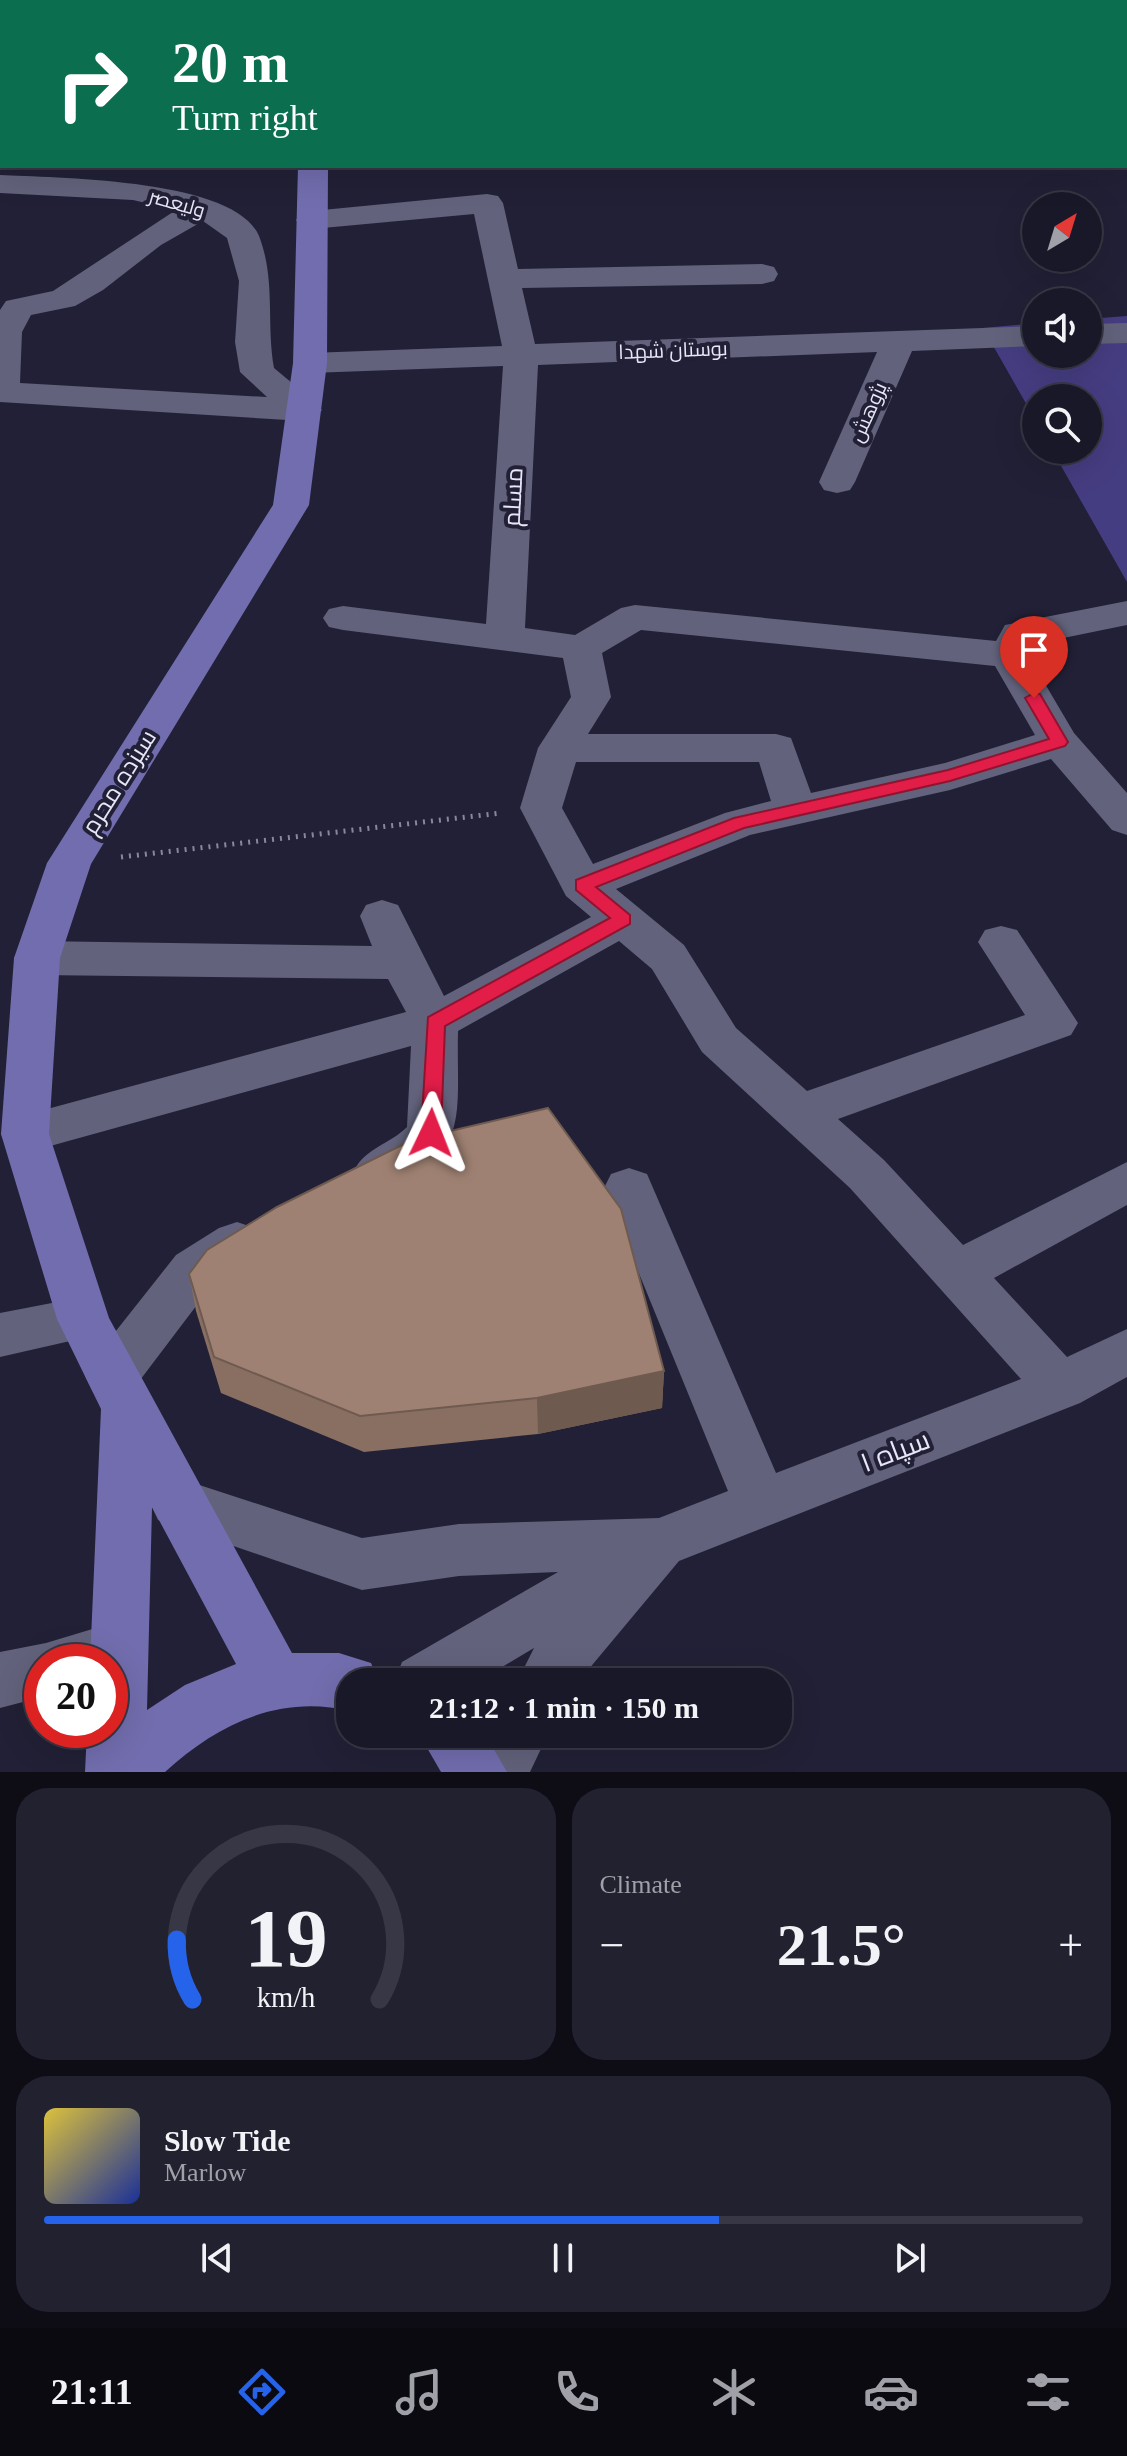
<!DOCTYPE html>
<html lang="en">
<head>
<meta charset="utf-8">
<style>
	:root { --surface:#191828; --page:#222130; --text:#f1f3f6; --muted:#9fa0a8; --line:#373745; --accent:#2563eb }
	body { margin:0; font-family:"Times New Roman",Cairo,serif; background:var(--page); color:var(--text); height:100vh; display:flex; flex-direction:column; font-size:30px; white-space:nowrap }
	* { box-sizing:border-box; margin:0 }
	p { font-size:26px; color:var(--muted) }
	.icon { flex:none; width:44px; height:44px; fill:none; stroke:currentColor; stroke-width:2; stroke-linecap:round; stroke-linejoin:round }
	.map { position:relative; height:1772px; overflow:hidden }
	.sheet { display:flex; flex-direction:column; gap:16px; padding:16px; background:#0e0d16; flex:1 }
	.sheet>* { flex:none }
	.banner { position:absolute; left:0px; top:0px; width:1128px; height:168px; box-shadow:0 8px 32px #0002,0 0 0 2px var(--line); background:#0b6e4f; color:#fff; overflow:hidden }
	.needle { width:52px; rotate:38deg }
	.controls { position:absolute; left:1022px; top:192px; display:grid; gap:16px }
	.controls a { display:grid; place-items:center; width:80px; height:80px; border-radius:50%; background:var(--surface); box-shadow:0 8px 32px #0002,0 0 0 2px var(--line); font-size:40px }
	.speed { position:absolute; left:24px; top:1644px; display:flex; gap:16px; font-size:40px; font-weight:700; text-align:center }
	.speed>* { display:grid; place-content:center; width:104px; height:104px; border-radius:50%; background:var(--surface); box-shadow:0 8px 32px #0002,0 0 0 2px var(--line); line-height:1 }
	.speed .limit { border:12px solid #d22; background:#fff; color:#111 }
	.pin { position:absolute; display:grid; place-items:center; width:68px; height:68px; color:#fff; margin:-82px -34px; border-radius:50% 50% 50% 0; rotate:-45deg; box-shadow:0 0 8px #0007 }
	.pin .icon { rotate:45deg }
	.me { position:absolute; width:88px; margin:-44px; rotate:2deg; stroke-linejoin:round; filter:drop-shadow(0 0 6px #0008) }
	.turn { display:flex; align-items:center; gap:28px; height:168px; padding:0 40px; font-size:36px }
	.turn .icon { width:104px; height:104px; stroke-width:2.5 }
	.turn b { display:block; font-size:56px; line-height:68px }
	.big { font-size:60px; font-weight:600; line-height:1.1 }
	.sheet .widget { flex:1; display:flex; flex-direction:column; justify-content:center; gap:12px; min-width:0; padding:0 28px; border-radius:32px; background:var(--page) }
	.sheet .dial { align-items:center; gap:0 }
	.dial svg { height:208px; overflow:visible; fill:none; stroke:var(--line); stroke-width:7; stroke-linecap:round; text-anchor:middle }
	.dial text { fill:var(--text); stroke:none }
	.song { display:flex; align-items:center; gap:24px }
	.cover { width:96px; height:96px; border-radius:12px; background:linear-gradient(135deg,hsl(50 70% 55%),hsl(230 70% 35%)) }
	.played { height:8px; border-radius:4px; background:linear-gradient(90deg,var(--accent) 65%,var(--line) 65%) }
	.keys { display:flex; justify-content:space-around; direction:ltr }
	.heat { display:flex; justify-content:space-between; align-items:center; font-size:44px; direction:ltr }
	.sheet .tiles { flex:1; display:grid; gap:16px; grid-template-columns:1fr 1fr }
	.widget:last-child { grid-column:span 2 }
	.trip { position:absolute; left:336px; top:1668px; width:456px; height:80px; border-radius:32px; background:var(--surface); box-shadow:0 8px 32px #0002,0 0 0 2px var(--line); font-weight:600; line-height:80px; text-align:center }
	.dock { display:flex; height:128px; justify-content:space-around; align-items:center; background:#0a0a10; color:var(--muted) }
	.dock .icon { width:56px; height:56px }
	.dock .current { color:var(--accent) }
	.dock b { font-size:36px; color:var(--text) }
	.map>svg:first-child { display:block }
	.green { fill:#453d81 }
	.lines { fill:none; stroke-linecap:round; stroke-linejoin:round }
	.path { stroke:#89889b; stroke-width:5; stroke-dasharray:2 6; stroke-linecap:butt }
	.minor { fill:#62627c; fill-rule:evenodd }
	.major { fill:#726dae; fill-rule:evenodd }
	.wall { fill:#886f62 }
	.shaded-wall { fill:#6f5a50 }
	.building { fill:#9e8172; stroke:#6f5a50; stroke-width:2 }
	.route { fill:#e11d48; stroke:#92132f; stroke-width:2 }
	.labels { text-anchor:middle; dominant-baseline:central; stroke-width:8; stroke-linejoin:round; paint-order:stroke }
	.far-street-label { font-size:20px; fill:#e7e7f7; stroke:#212036 }
	.street-label { font-size:24px; fill:#e7e7f7; stroke:#212036 }
	.near-street-label { font-size:28px; fill:#e7e7f7; stroke:#212036 }
</style>
</head>
<body>
<div class="map">
<svg width="1127" height="1772" viewBox="0 0 1127 1772">
	<rect width="100%" height="100%" fill="#212036"/>
	<path class="green" d="M1127 316V582L1052 450H1088V398H1036V421L983 328 1036 323V354H1088V319Z"/>
	<g class="lines">
		<path class="path" d="M121 857 501 813"/>
		<g class="minor">
			<path d="M1064 0H1092L1094 2H1066Z"/>
			<rect x="1126" y="29" width="1" height="17"/>
			<path d="M0 175C55 178 235 178 259 236 276 280 266 323 274 368L316 403 322 410 316 417 304 421 0 402V310L6 301 53 291 176 210 133 200 0 193ZM203 221 227 238 239 281 235 342 240 372 267 397 20 383 22 332 31 315 75 306 103 290 161 245Z"/>
			<path d="M487 194 498 196 503 203 518 269 762 264 774 267 778 274 774 281 762 284 522 288 535 344 1036 326V346L912 351 855 482 850 490 837 493 824 490 819 482 877 352 538 365 525 628 575 635 621 608 635 605 996 641 1005 625 1127 601V625L1034 644 1028 655 1074 733 1127 793V835L1112 830 1051 759 950 790 750 835 616 889 684 945 736 1028 807 1091 1025 1015 978 942 985 930 1001 926 1017 930 1078 1023 1071 1035 838 1119 884 1160 963 1245 1127 1162V1205L994 1278 1067 1357 1127 1329V1377L1080 1403 679 1561 578 1682H517L534 1648 477 1682H394L402 1662 558 1572 459 1576 362 1590 158 1520 150 1503 158 1486 178 1478 362 1538 459 1524 659 1518 728 1491 604 1188 611 1174 629 1168 647 1174 776 1473 1021 1379 850 1188 702 1052 652 969 619 941 458 1031C456 1114 473 1158 380 1189L363 1183 355 1169C366 1148 390 1144 407 1127L411 1046 25 1153 8 1147 1 1134 8 1121 25 1115 406 1012 388 979 37 975 21 970 14 958 21 946 37 941 372 946 360 916 366 905 382 900 398 905 444 996 591 917 566 896 520 808 538 748 571 697 563 658 343 630 329 627 323 618 329 609 343 606 486 624 503 366 310 373 298 370 293 363 298 356 310 353 502 346 474 214 312 229 301 227 296 220 301 213 312 211ZM641 630 995 666 1035 735 945 763 811 793 791 738 776 734H588L611 697 602 653ZM576 762H759L771 801 725 813 593 864 562 808Z"/>
			<path d="M1127 323V343L1088 344V324Z"/>
			<path d="M237 1222 255 1228 262 1243 255 1258 212 1285 131 1392 112 1399 93 1392 85 1376 93 1360 176 1255 219 1228Z"/>
			<path d="M83 1297 101 1304 109 1319 101 1334 0 1357V1313Z"/>
			<path d="M119 1621 140 1629 148 1648 140 1667 110 1678V1662H42V1697L0 1708V1652L46 1643Z"/>
			<path d="M486 1734H548L530 1772H468Z"/>
		</g>
		<g class="major">
			<rect x="302" y="0" width="28" height="2"/>
			<path d="M298 166H328L327 363 309 505 91 864 60 958 49 1134 109 1318 292 1653H339L371 1663 379 1682H350V1711C279 1694 216 1725 165 1772H85L87 1730H110V1662H90L101 1409 57 1319 1 1134 14 958 47 863 273 505 293 363ZM152 1507 236 1664 185 1685 147 1710Z"/>
			<path d="M419 1734H485L507 1772H441Z"/>
		</g>
	</g>
	<path class="wall" d="M189 1274 664 1371 662 1408 538 1434 364 1452 221 1393 196 1311Z"/>
	<path class="shaded-wall" d="M664 1371 662 1408 538 1434 537 1398Z"/>
	<path class="building" d="M548 1108 621 1209 664 1371 537 1398 360 1416 214 1357 189 1274 207 1250 277 1207 412 1140Z"/>
	<path class="route" d="M1034 693 1040 694 1068 742 1065 746 950 781 744 828 596 887 630 915V924L445 1026 441 1133 431 1140 423 1138 421 1133 428 1017 610 918 576 890V880L734 818 948 770 1049 739 1025 698Z"/>
	<g class="labels">
		<g class="far-street-label">
			<text transform="translate(177 203) rotate(16)">ولیعصر</text>
			<text transform="translate(673 350) rotate(-2)">بوستان شهدا</text>
			<text transform="translate(868 412) rotate(-66)">پژوهش</text>
		</g>
		<g class="street-label">
			<text transform="translate(513 497) rotate(-87)">مسلم</text>
			<text transform="translate(119 782) rotate(-58)">سیزده محرم</text>
		</g>
		<g class="near-street-label">
			<text transform="translate(895 1451) rotate(-21)">سپاه ۱</text>
		</g>
	</g>
</svg>
<div class="controls">
<a><svg class="needle" viewBox="-14 -14 28 28"><path d="M0-13l5 13h-10z" fill="#e53935"/><path d="M0 13l5-13h-10z" fill="#9fa0a8"/></svg></a>
<a><svg class="icon" aria-label="sound" viewBox="0 0 24 24"><path d="M4 9h4l5-4v14l-5-4H4zM17 9q2 3 0 6"/></svg></a>
<a><svg class="icon" aria-label="search" viewBox="0 0 24 24"><circle cx="10" cy="10" r="6"/><path d="M15 15l6 6"/></svg></a>
</div>
<div class="speed"><div class="limit">20</div></div>
<div class="pin" style="left:1034px;top:698px;background:#d93025"><svg class="icon" aria-label="arrive" viewBox="0 0 24 24"><path d="M6 21V4h12l-3 4 3 4H6"/></svg></div>
<svg class="me" style="left:431px;top:1133px" viewBox="-20 -20 40 40"><path d="M0-17L14 15 0 8-14 15z" fill="#e11d48" stroke="#fff" stroke-width="4"/></svg>
<div class="trip">21:12 · 1 min · 150 m</div>
<div class="banner">
<div class="turn"><svg class="icon" aria-label="right" viewBox="0 0 24 24"><path d="M7 20v-9h11M14 6l5 5-5 5"/></svg><div><b>20 m</b>Turn right</div></div>
</div>
</div>
<section class="sheet">
<div class="tiles">
<div class="widget dial"><svg viewBox="0 0 100 80">
<path d="M14 69A42 42 0 1 1 86 69"/>
<path d="M14 69A42 42 0 0 1 8 46" stroke="#2563eb"/>
<text x="50" y="56" font-size="32" font-weight="700">19</text>
<text x="50" y="72" font-size="11">km/h</text>
</svg></div>
<div class="widget"><p>Climate</p>
<div class="heat"><a>−</a><b class="big">21.5°</b><a>+</a></div>
</div>
<div class="widget">
<div class="song"><i class="cover"></i><div><b>Slow Tide</b><p>Marlow</p></div></div>
<div class="played"></div>
<div class="keys"><svg class="icon" aria-label="previous" viewBox="0 0 24 24"><path d="M18 5L8 12l10 7zM5 5v14"/></svg><svg class="icon" aria-label="pause" viewBox="0 0 24 24"><path d="M8 5v14M16 5v14"/></svg><svg class="icon" aria-label="next" viewBox="0 0 24 24"><path d="M6 5l10 7-10 7zM19 5v14"/></svg></div>
</div>
</div>
</section>
<nav class="dock">
<b>21:11</b>
<svg class="icon current" aria-label="directions" viewBox="0 0 24 24"><path d="M12 3l9 9-9 9-9-9zM9 14v-3h6M13 9l2 2-2 2"/></svg>
<svg class="icon" aria-label="music" viewBox="0 0 24 24"><path d="M9 18V5l10-2v13"/><circle cx="6" cy="18" r="3"/><circle cx="16" cy="16" r="3"/></svg>
<svg class="icon" aria-label="phone" viewBox="0 0 24 24"><path d="M5 4h4l2 5-3 2q2 4 5 5l2-3 5 2v4C11 20 4 13 5 4z"/></svg>
<svg class="icon" aria-label="climate" viewBox="0 0 24 24"><path d="M12 3v18M4 7l16 10M4 17L20 7"/></svg>
<svg class="icon" aria-label="car" viewBox="0 0 24 24"><path d="M5 17H2v-5l4-1 3-4h7l3 4 3 1v5h-3M9 17h6M6 11h13"/><circle cx="7" cy="17" r="2"/><circle cx="17" cy="17" r="2"/></svg>
<svg class="icon" aria-label="filters" viewBox="0 0 24 24"><path d="M4 7h16M4 17h16"/><circle cx="9" cy="7" r="2"/><circle cx="15" cy="17" r="2"/></svg>
</nav>
</body>
</html>
